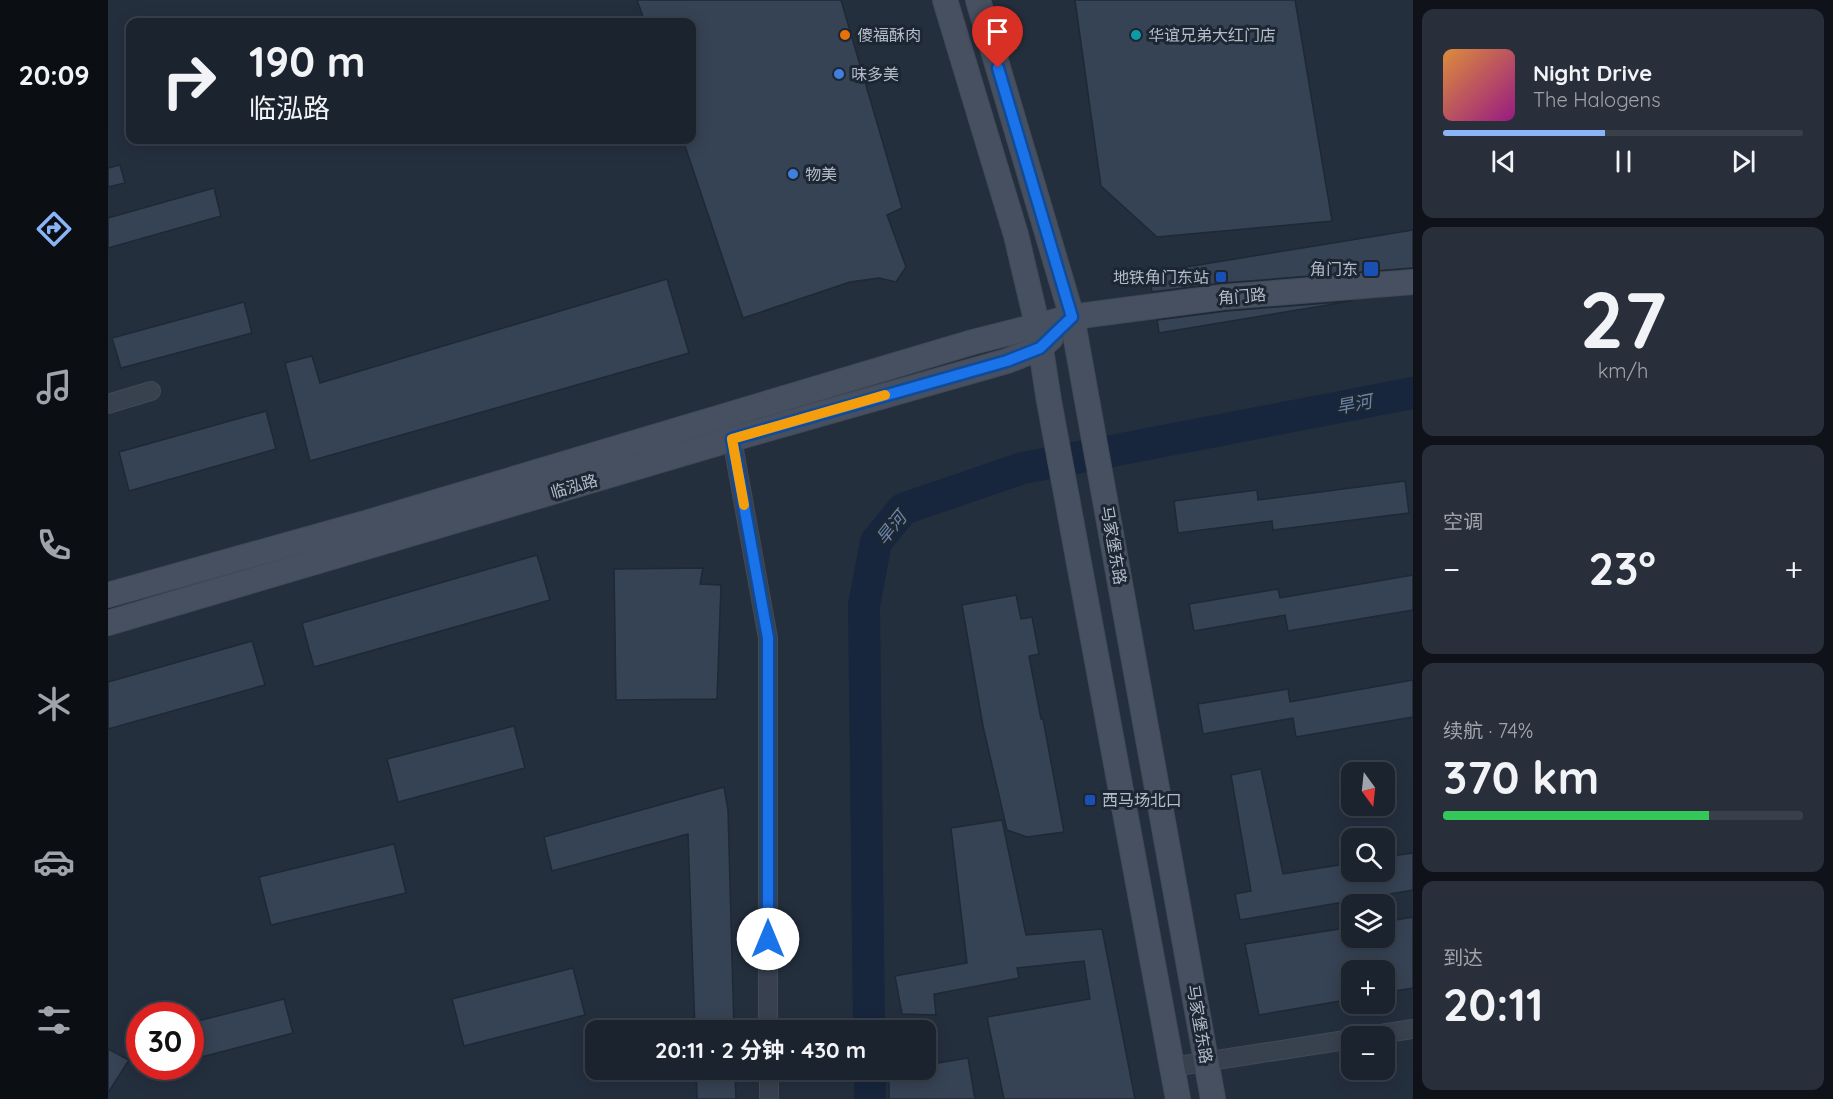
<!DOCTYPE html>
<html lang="zh">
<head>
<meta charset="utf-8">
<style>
	:root { --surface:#1b232e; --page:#282f3a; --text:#f1f3f6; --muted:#a0a4aa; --line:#39404a; --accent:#8ab4f8 }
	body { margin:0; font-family:Quicksand,"Noto Sans SC",sans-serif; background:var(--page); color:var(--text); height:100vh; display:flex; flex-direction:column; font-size:22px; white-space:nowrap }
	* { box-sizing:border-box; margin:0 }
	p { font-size:20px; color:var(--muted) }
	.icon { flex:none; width:33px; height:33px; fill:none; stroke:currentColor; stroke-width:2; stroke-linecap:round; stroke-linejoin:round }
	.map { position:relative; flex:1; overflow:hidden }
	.side { display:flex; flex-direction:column; gap:9px; padding:9px; background:#0f1319; width:420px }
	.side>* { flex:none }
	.top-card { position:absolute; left:18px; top:18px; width:570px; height:126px; border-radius:12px; box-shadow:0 3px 15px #0003,0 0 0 2px var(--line); background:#1b232e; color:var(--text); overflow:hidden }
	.needle { width:39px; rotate:165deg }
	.controls { position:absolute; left:1233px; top:762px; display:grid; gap:12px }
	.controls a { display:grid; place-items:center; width:54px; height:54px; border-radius:12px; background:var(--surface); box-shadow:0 3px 15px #0003,0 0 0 2px var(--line); font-size:30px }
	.speed { position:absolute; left:18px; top:1002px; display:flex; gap:12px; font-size:30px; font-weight:700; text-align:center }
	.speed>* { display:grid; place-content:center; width:78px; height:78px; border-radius:50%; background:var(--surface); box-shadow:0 3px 15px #0003,0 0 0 2px var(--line); line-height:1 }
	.speed .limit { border:9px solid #d22; background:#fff; color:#111 }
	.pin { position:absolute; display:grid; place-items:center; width:51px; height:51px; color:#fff; margin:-62px -26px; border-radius:50% 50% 50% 0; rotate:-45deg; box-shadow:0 0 6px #0007 }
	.pin .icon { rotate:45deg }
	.me { position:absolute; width:66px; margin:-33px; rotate:0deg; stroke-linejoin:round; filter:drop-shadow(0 0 4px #0008) }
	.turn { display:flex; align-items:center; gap:21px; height:126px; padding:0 24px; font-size:27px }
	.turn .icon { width:78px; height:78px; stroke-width:2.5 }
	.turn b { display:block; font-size:42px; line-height:51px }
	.big { font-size:45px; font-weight:700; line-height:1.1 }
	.side .card { flex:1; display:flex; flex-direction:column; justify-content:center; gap:9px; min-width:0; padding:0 21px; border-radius:12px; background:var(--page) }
	.side .dial { align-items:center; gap:0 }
	.dial b { font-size:78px; line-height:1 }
	.song { display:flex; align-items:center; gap:18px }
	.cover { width:72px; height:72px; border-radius:9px; background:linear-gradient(135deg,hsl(30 70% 55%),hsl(310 70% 35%)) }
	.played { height:6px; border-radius:3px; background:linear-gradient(90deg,var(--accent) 45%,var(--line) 45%) }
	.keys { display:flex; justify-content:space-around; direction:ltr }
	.heat { display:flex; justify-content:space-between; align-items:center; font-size:33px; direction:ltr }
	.charge { height:9px; border-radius:4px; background:linear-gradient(90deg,#34c759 74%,var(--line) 0) }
	.trip { position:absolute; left:477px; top:1020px; width:351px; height:60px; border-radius:12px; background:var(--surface); box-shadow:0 3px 15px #0003,0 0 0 2px var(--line); font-weight:700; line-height:60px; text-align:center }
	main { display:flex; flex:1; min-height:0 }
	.tabs { display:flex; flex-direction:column; width:108px; justify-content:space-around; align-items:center; background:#0b0e12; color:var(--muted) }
	.tabs .icon { width:42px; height:42px }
	.tabs .current { color:var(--accent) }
	.tabs b { font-size:27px; color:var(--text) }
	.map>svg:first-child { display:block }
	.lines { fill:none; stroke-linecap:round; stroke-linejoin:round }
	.river { stroke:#17263c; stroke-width:32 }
	.building { fill:#364354; stroke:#1f2835; stroke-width:1.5 }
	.street-casing { stroke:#414a57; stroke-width:20 }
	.secondary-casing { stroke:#414a57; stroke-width:26 }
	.street { stroke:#38414e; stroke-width:18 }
	.secondary { stroke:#465061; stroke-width:24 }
	.route-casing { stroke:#114b97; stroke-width:15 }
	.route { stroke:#1a73e8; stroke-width:10 }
	.slow { stroke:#f59e0b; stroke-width:10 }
	.food-dot { fill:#e8710a; stroke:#1d2633; stroke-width:2 }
	.culture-dot { fill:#0f9aa8; stroke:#1d2633; stroke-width:2 }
	.shop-dot { fill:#3f7fe0; stroke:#1d2633; stroke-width:2 }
	.transit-dot { fill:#1a4fb4; stroke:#1d2633; stroke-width:2 }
	.labels { text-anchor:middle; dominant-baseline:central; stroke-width:6; stroke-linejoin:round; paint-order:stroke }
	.poi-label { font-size:16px; fill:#b4bcc9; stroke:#1d2633; text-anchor:start }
	.street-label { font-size:16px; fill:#b4bcc9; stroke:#1d2633 }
	.water-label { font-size:18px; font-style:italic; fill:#6d86a8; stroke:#1d2633 }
</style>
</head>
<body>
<main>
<nav class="tabs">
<b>20:09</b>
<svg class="icon current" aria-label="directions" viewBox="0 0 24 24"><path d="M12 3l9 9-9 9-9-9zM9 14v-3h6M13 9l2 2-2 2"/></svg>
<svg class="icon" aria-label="music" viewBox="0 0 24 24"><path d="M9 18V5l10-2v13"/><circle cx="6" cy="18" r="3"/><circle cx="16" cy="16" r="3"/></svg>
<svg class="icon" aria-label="phone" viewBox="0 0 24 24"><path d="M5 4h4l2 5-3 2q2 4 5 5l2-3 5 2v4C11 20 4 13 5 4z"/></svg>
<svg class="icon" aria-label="climate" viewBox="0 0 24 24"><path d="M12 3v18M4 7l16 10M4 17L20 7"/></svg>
<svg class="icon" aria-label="car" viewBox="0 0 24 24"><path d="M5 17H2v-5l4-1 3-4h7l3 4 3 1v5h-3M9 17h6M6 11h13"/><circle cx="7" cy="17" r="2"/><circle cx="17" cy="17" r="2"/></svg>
<svg class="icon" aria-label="filters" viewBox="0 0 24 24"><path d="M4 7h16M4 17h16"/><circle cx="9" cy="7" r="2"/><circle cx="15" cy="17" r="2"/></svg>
</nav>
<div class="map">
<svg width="1305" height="1099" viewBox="0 0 1305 1099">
	<rect width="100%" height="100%" fill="#242f3e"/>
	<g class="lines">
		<g class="river">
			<path d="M761 1030 756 605 768 542 795 509 915 468 1305 393"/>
			<path d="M762 1070V1099"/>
		</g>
	</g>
	<g class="building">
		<path d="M529 0H733L794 208 779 215 798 267 788 282 771 278 742 282 635 318 575 140H584V22H537Z"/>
		<path d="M967 0H1187L1224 221 1049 237 993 186Z"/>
		<path d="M12 165 17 183 0 187V168Z"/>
		<path d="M106 188 113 216 0 248V218Z"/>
		<path d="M1305 230V268L1115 283 1044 292 1041 273Z"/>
		<path d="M559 279 581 353 202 461 177 363 204 356 212 383Z"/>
		<path d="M1244 301 1051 333 1049 320 1118 311Z"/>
		<path d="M136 302 144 333 13 368 4 338Z"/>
		<path d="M158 411 168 449 21 491 11 452Z"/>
		<path d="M1297 481 1301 513 1165 530 1164 521 1070 533 1066 501 1149 490 1150 500Z"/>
		<path d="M429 555 442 600 206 667 194 623Z"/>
		<path d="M595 568 592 584 613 585 609 699 508 700 506 569Z"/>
		<path d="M1305 575V610L1180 631 1177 615 1086 631 1081 604 1170 589 1172 598Z"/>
		<path d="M908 595 913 619 924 617 931 654 921 656 933 719H935L956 832 919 837 899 830 875 726 854 605Z"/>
		<path d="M144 641 157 685 0 729V682Z"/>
		<path d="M1305 680V717L1188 737 1185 718 1095 734 1090 704 1180 689 1182 702Z"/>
		<path d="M406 726 417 768 290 802 279 759Z"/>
		<path d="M1153 769 1175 874 1244 863V872H1276V857L1305 853V890L1132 920 1127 894 1143 891 1123 775Z"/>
		<path d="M616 787 620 810 626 1030H587L580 834 444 871 436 837Z"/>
		<path d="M894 820 918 935 994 929 1027 1099H896L879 1017 982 999 976 961 909 968 911 978 826 994 828 1015 794 1014 787 976 859 963 843 828Z"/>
		<path d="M286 844 298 893 163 925 151 877Z"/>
		<path d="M1305 917V988L1276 993V970H1244V999L1151 1015 1137 944 1244 927V938H1276V922Z"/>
		<path d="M465 968 477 1015 356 1046 344 999Z"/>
		<path d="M176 999 185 1033 82 1060V1023Z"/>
		<path d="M0 1049 21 1060 0 1093Z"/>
		<path d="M860 1058 867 1099H781V1070H818V1065Z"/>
		<path d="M588 1070H627L628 1099H589Z"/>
	</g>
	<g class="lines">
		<defs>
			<g id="street">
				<path d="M0 404 43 391"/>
				<path d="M624 439 660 638V1030"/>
				<path d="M1260 1036 1305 1029"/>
				<path d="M1064 1067 1244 1039"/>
				<path d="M661 1070V1099"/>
			</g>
			<g id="secondary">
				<path d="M837 0 908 235 929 324 941 401 1070 1099"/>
				<path d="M870 0 964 317 1105 1099"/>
				<path d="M0 595 261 522 865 342 964 317 1116 297 1305 282"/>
				<path d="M0 623 624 439 899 361 932 348 943 338"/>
			</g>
		</defs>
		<use href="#street" class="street-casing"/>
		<use href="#secondary" class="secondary-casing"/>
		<use href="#street" class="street"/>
		<use href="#secondary" class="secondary"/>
	</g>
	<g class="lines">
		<defs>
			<path id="route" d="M660 939V638L624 439 899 361 932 348 964 317 890 68"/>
		</defs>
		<use href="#route" class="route-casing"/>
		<use href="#route" class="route"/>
		<path class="slow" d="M636 505 624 439 777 395"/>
	</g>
	<circle class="food-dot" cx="737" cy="35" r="6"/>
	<circle class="culture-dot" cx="1028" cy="35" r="6"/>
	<g class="shop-dot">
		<circle cx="731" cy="74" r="6"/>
		<circle cx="685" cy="174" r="6"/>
	</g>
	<g class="transit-dot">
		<rect x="1255" y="261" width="16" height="16" rx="3"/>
		<rect x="1107" y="271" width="12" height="12" rx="3"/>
		<rect x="976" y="794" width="12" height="12" rx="3"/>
	</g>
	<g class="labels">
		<g class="poi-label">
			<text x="749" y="35">傻福酥肉</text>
			<text x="1040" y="35">华谊兄弟大红门店</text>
			<text x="743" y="74">味多美</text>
			<text x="697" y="174">物美</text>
			<text x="1250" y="269" text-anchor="end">角门东</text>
			<text x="1101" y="277" text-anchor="end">地铁角门东站</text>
			<text x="994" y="800">西马场北口</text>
		</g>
		<g class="street-label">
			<text transform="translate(1134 296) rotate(-5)">角门路</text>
			<text transform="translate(466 486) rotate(-16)">临泓路</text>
			<text transform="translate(1006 545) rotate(80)">马家堡东路</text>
			<text transform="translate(1092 1024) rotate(80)">马家堡东路</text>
		</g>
		<g class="water-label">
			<text transform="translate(1246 404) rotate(-11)">旱河</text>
			<text transform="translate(783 528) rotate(-51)">旱河</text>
		</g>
	</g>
</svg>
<div class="controls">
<a><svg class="needle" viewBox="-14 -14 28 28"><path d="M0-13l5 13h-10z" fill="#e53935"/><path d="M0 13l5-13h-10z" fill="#a0a4aa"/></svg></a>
<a><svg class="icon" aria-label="search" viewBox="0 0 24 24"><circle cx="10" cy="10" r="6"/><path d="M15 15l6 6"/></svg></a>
<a><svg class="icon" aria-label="layers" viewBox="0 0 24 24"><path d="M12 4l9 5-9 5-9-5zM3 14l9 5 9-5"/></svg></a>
<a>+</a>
<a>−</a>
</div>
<div class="speed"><div class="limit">30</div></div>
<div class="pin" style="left:890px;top:68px;background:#d93025"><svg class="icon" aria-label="arrive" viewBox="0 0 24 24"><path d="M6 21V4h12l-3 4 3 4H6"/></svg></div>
<svg class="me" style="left:660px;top:939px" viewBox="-20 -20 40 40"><circle r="19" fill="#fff"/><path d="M0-13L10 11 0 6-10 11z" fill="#1a73e8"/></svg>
<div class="trip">20:11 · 2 分钟 · 430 m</div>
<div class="top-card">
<div class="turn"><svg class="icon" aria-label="right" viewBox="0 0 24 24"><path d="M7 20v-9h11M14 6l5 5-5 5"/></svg><div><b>190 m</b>临泓路</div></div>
</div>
</div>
<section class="side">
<div class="card">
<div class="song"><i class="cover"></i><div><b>Night Drive</b><p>The Halogens</p></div></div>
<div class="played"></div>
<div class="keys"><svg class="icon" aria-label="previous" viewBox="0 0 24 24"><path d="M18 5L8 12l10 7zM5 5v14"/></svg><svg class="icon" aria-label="pause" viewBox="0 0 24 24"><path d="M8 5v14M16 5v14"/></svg><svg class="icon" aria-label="next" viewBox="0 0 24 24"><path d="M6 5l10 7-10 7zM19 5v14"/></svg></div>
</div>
<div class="card dial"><b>27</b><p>km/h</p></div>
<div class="card"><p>空调</p>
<div class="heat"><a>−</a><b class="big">23°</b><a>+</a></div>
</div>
<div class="card"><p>续航 · 74%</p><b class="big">370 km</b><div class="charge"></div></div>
<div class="card"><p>到达</p><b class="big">20:11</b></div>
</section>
</main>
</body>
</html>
